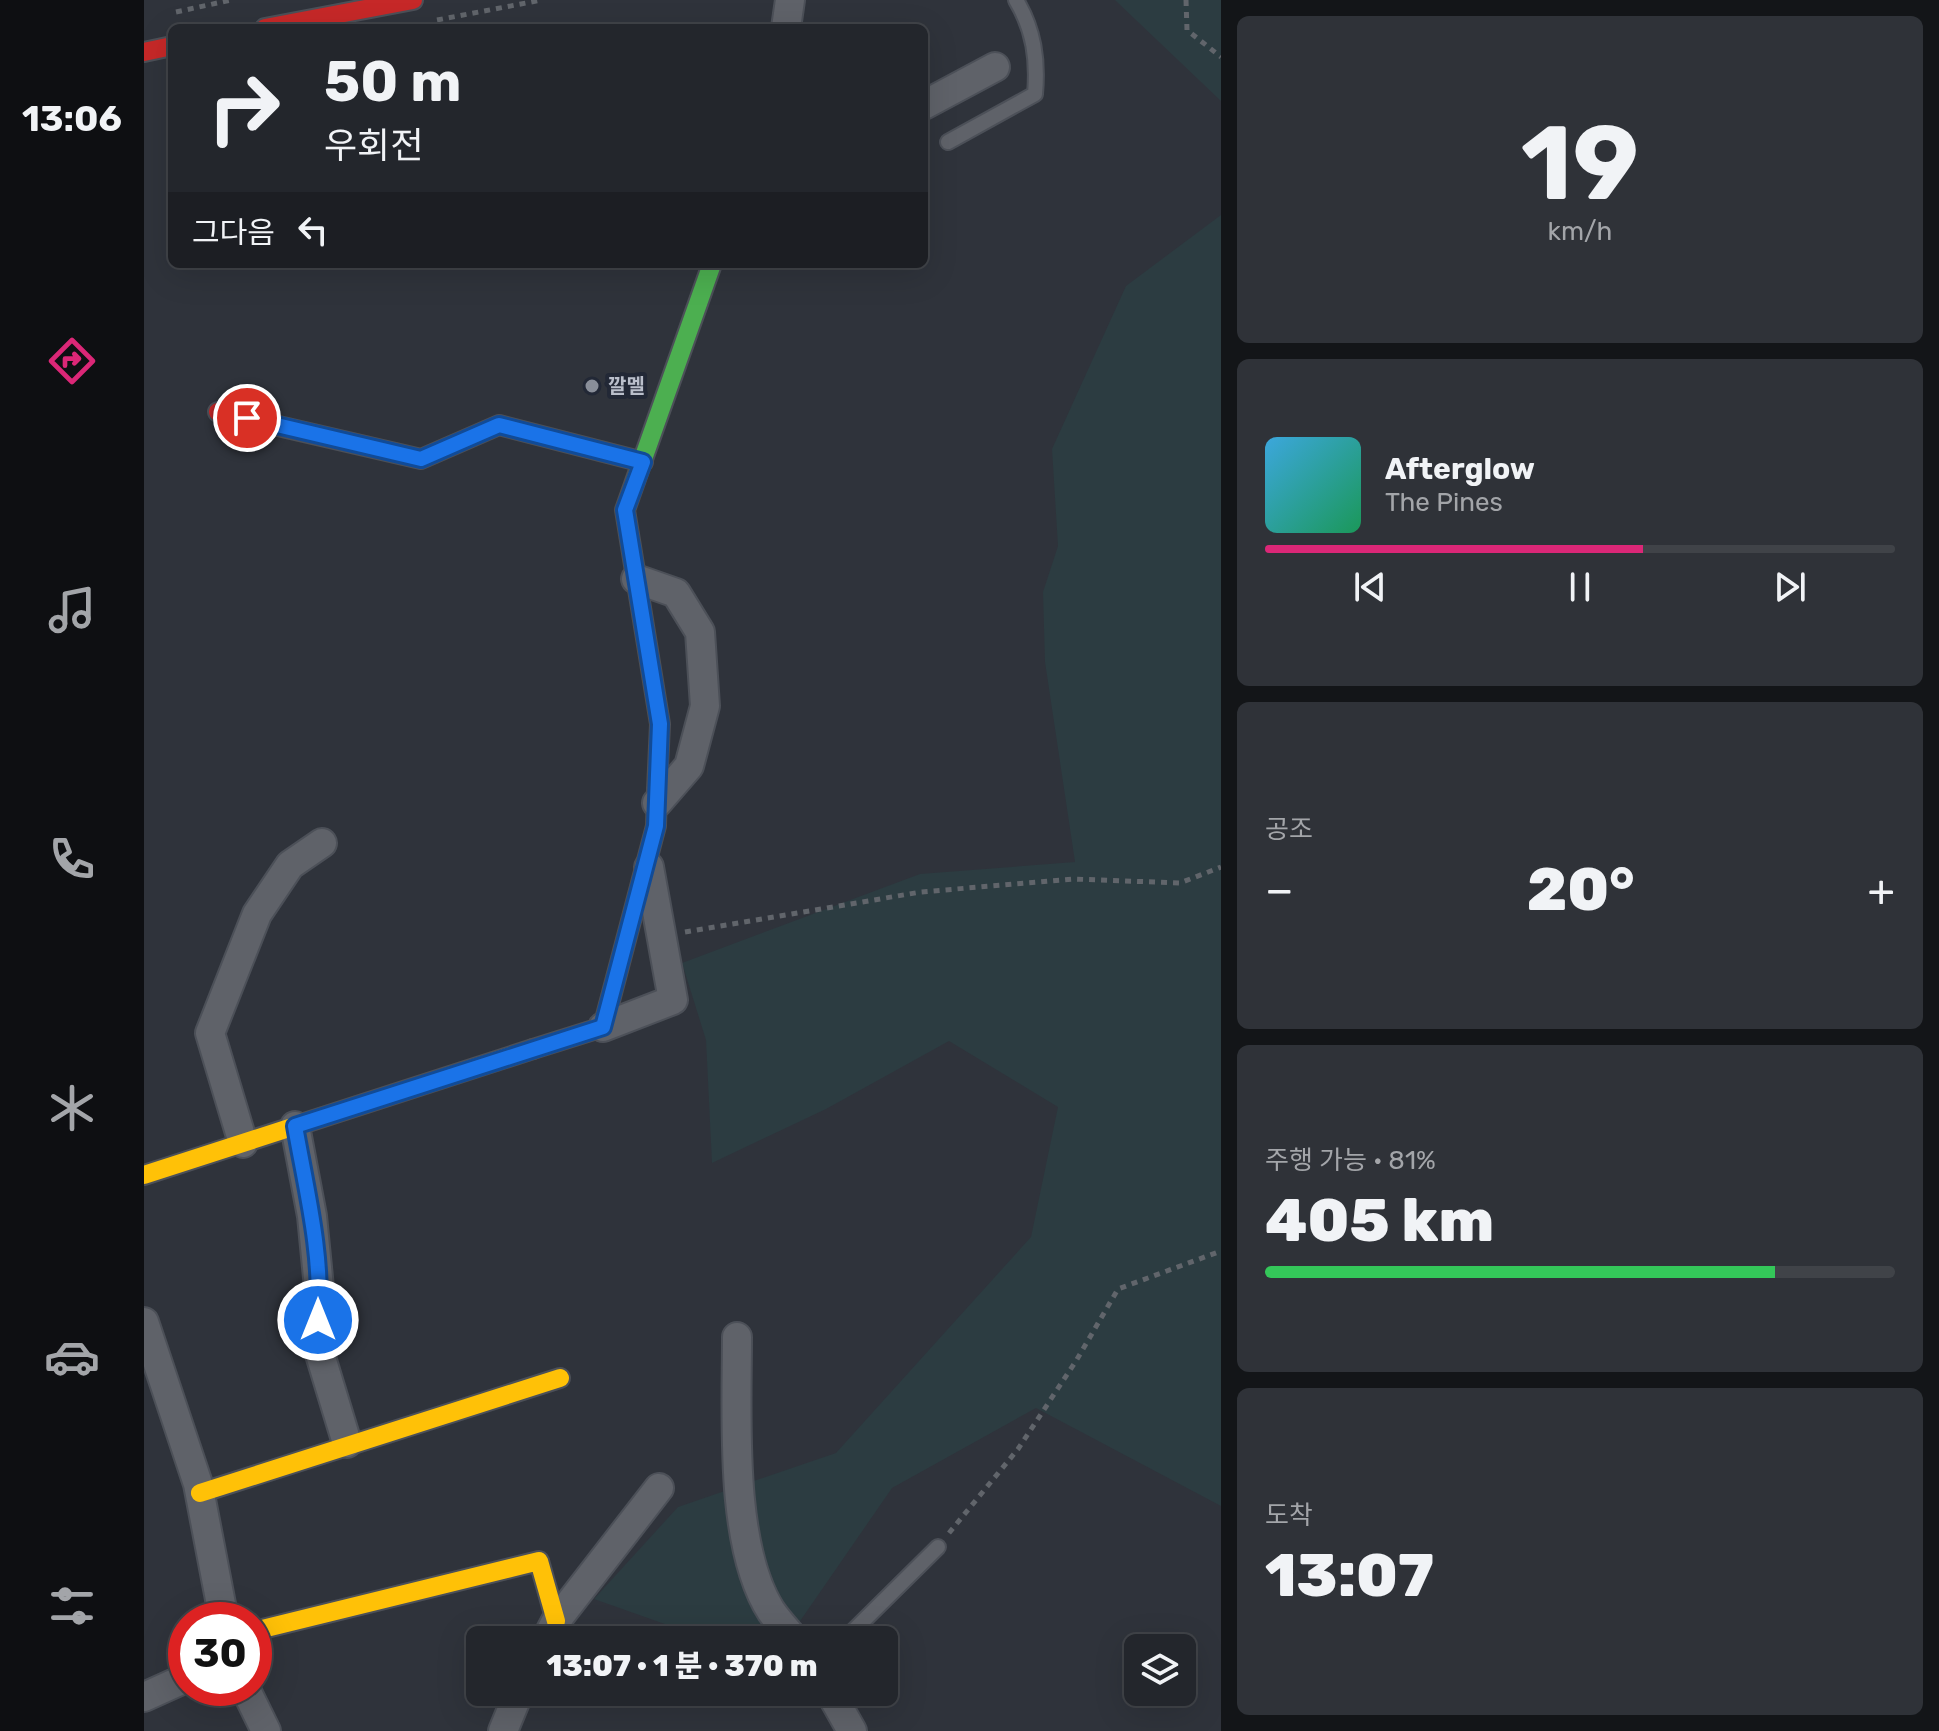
<!DOCTYPE html>
<html lang="ko">
<head>
<meta charset="utf-8">
<style>
	:root { --surface:#23262c; --page:#2f3238; --text:#f1f3f6; --muted:#a3a5a9; --line:#404348; --accent:#db2777 }
	body { margin:0; font-family:Rubik,"Noto Sans KR",sans-serif; background:var(--page); color:var(--text); height:100vh; display:flex; flex-direction:column; font-size:30px; white-space:nowrap }
	* { box-sizing:border-box; margin:0 }
	p { font-size:26px; color:var(--muted) }
	.icon { flex:none; width:44px; height:44px; fill:none; stroke:currentColor; stroke-width:2; stroke-linecap:round; stroke-linejoin:round }
	.map { position:relative; flex:1; overflow:hidden }
	.details { display:flex; flex-direction:column; gap:16px; padding:16px; background:#131518; width:718px }
	.details>* { flex:none }
	.top-card { position:absolute; left:24px; top:24px; width:760px; height:244px; border-radius:12px; box-shadow:0 8px 32px #0002,0 0 0 2px var(--line); background:#23262c; color:var(--text); overflow:hidden }
	.fabs { position:absolute; left:980px; top:1634px; display:grid; gap:16px }
	.fabs a { display:grid; place-items:center; width:72px; height:72px; border-radius:12px; background:var(--surface); box-shadow:0 8px 32px #0002,0 0 0 2px var(--line); font-size:40px }
	.speed { position:absolute; left:24px; top:1602px; display:flex; gap:16px; font-size:40px; font-weight:700; text-align:center }
	.speed>* { display:grid; place-content:center; width:104px; height:104px; border-radius:50%; background:var(--surface); box-shadow:0 8px 32px #0002,0 0 0 2px var(--line); line-height:1 }
	.speed .limit { border:12px solid #d22; background:#fff; color:#111 }
	.pin { position:absolute; display:grid; place-items:center; width:68px; height:68px; color:#fff; margin:-34px; border:4px solid #fff; border-radius:50%; box-shadow:0 2px 8px #0007 }
	.me { position:absolute; width:88px; margin:-44px; rotate:0deg; stroke-linejoin:round; filter:drop-shadow(0 0 6px #0008) }
	.turn { display:flex; align-items:center; gap:28px; height:168px; padding:0 24px; font-size:36px }
	.turn .icon { width:104px; height:104px; stroke-width:2.5 }
	.turn b { display:block; font-size:56px; line-height:68px }
	.then { display:flex; align-items:center; height:76px; padding:0 24px; background:#0003; gap:16px; font-size:30px }
	.big { font-size:60px; font-weight:800; line-height:1.1 }
	.details .tile { flex:1; display:flex; flex-direction:column; justify-content:center; gap:12px; min-width:0; padding:0 28px; border-radius:12px; background:var(--page) }
	.details .dial { align-items:center; gap:0 }
	.dial b { font-size:104px; line-height:1 }
	.song { display:flex; align-items:center; gap:24px }
	.cover { width:96px; height:96px; border-radius:12px; background:linear-gradient(135deg,hsl(200 70% 55%),hsl(150 70% 35%)) }
	.played { height:8px; border-radius:4px; background:linear-gradient(90deg,var(--accent) 60%,var(--line) 60%) }
	.keys { display:flex; justify-content:space-around; direction:ltr }
	.heat { display:flex; justify-content:space-between; align-items:center; font-size:44px; direction:ltr }
	.charge { height:12px; border-radius:6px; background:linear-gradient(90deg,#34c759 81%,var(--line) 0) }
	.trip { position:absolute; left:322px; top:1626px; width:432px; height:80px; border-radius:12px; background:var(--surface); box-shadow:0 8px 32px #0002,0 0 0 2px var(--line); font-weight:800; line-height:80px; text-align:center }
	main { display:flex; flex:1; min-height:0 }
	.menu { display:flex; flex-direction:column; width:144px; justify-content:space-around; align-items:center; background:#0e0f12; color:var(--muted) }
	.menu .icon { width:56px; height:56px }
	.menu .selected { color:var(--accent) }
	.menu b { font-size:36px; color:var(--text) }
	.map>svg:first-child { display:block }
	.green { fill:#2c3c41 }
	.lines { fill:none; stroke-linecap:round; stroke-linejoin:round }
	.lane-casing { stroke:#4c5058; stroke-width:18 }
	.street-casing { stroke:#4c5058; stroke-width:32 }
	.fast-casing { stroke:#4c5058; stroke-width:22 }
	.slow-casing { stroke:#4c5058; stroke-width:22 }
	.jam-casing { stroke:#4c5058; stroke-width:22 }
	.path { stroke:#61656b; stroke-width:5; stroke-dasharray:6 6; stroke-linecap:butt }
	.lane { stroke:#5f6269; stroke-width:14 }
	.street { stroke:#5f6269; stroke-width:28 }
	.fast { stroke:#4caf50; stroke-width:18 }
	.slow { stroke:#ffc107; stroke-width:18 }
	.jam { stroke:#c62828; stroke-width:18 }
	.route-casing { stroke:#114b97; stroke-width:20 }
	.route { stroke:#1a73e8; stroke-width:14 }
	.poi-dot { fill:#898e99; stroke:#222836; stroke-width:3 }
	.labels { text-anchor:middle; dominant-baseline:central; stroke-width:8; stroke-linejoin:round; paint-order:stroke }
	.poi-label { font-size:20px; font-weight:bold; fill:#babfcb; stroke:#222836; text-anchor:start }
</style>
</head>
<body>
<main>
<nav class="menu">
<b>13:06</b>
<svg class="icon selected" aria-label="directions" viewBox="0 0 24 24"><path d="M12 3l9 9-9 9-9-9zM9 14v-3h6M13 9l2 2-2 2"/></svg>
<svg class="icon" aria-label="music" viewBox="0 0 24 24"><path d="M9 18V5l10-2v13"/><circle cx="6" cy="18" r="3"/><circle cx="16" cy="16" r="3"/></svg>
<svg class="icon" aria-label="phone" viewBox="0 0 24 24"><path d="M5 4h4l2 5-3 2q2 4 5 5l2-3 5 2v4C11 20 4 13 5 4z"/></svg>
<svg class="icon" aria-label="climate" viewBox="0 0 24 24"><path d="M12 3v18M4 7l16 10M4 17L20 7"/></svg>
<svg class="icon" aria-label="car" viewBox="0 0 24 24"><path d="M5 17H2v-5l4-1 3-4h7l3 4 3 1v5h-3M9 17h6M6 11h13"/><circle cx="7" cy="17" r="2"/><circle cx="17" cy="17" r="2"/></svg>
<svg class="icon" aria-label="filters" viewBox="0 0 24 24"><path d="M4 7h16M4 17h16"/><circle cx="9" cy="7" r="2"/><circle cx="15" cy="17" r="2"/></svg>
</nav>
<div class="map">
<svg width="1077" height="1731" viewBox="0 0 1077 1731">
	<rect width="100%" height="100%" fill="#2f333b"/>
	<g class="green">
		<path d="M971 0H1077V101Z"/>
		<path d="M1077 215V1506L892 1408 748 1488 643 1640H566L450 1599 534 1507 692 1453 887 1237 914 1107 805 1041 682 1109 568 1163 562 1040 538 963 776 874 931 862 901 662 899 592 914 546 908 449 982 286Z"/>
	</g>
	<g class="lines">
		<defs>
			<g id="lane">
				<path d="M804 142 891 94C894 60 890 30 872 0"/>
				<path d="M700 1640 794 1547"/>
			</g>
			<g id="street">
				<path d="M642 28 646 0"/>
				<path d="M780 105 851 67"/>
				<path d="M492 579 532 593 556 632 561 706 545 766 513 803"/>
				<path d="M459 1027 529 1000 505 867"/>
				<path d="M151 1126 168 1216 176 1298 172 1341 203 1443"/>
				<path d="M99 1143 66 1033 113 914 146 865 178 843"/>
				<path d="M0 1322 54 1484 80 1620"/>
				<path d="M593 1337C593 1414 585 1545 627 1611 634 1621 643 1631 651 1640"/>
				<path d="M402 1640 412 1621 515 1488"/>
				<path d="M101 1688 122 1731"/>
				<path d="M686 1692 708 1731"/>
				<path d="M0 1697 42 1678"/>
				<path d="M359 1731 375 1692"/>
			</g>
			<path id="fast" d="M513 790 516 724 481 510 568 264"/>
			<g id="slow">
				<path d="M0 1175 389 1049"/>
				<path d="M56 1493 416 1378"/>
				<path d="M110 1631 395 1561 412 1621"/>
			</g>
			<g id="jam">
				<path d="M121 28 269 0"/>
				<path d="M0 52 28 46"/>
				<path d="M74 412 277 459 355 425 499 462"/>
				<path d="M389 1049 459 1027 512 826 513 790"/>
			</g>
		</defs>
		<use href="#lane" class="lane-casing"/>
		<use href="#street" class="street-casing"/>
		<use href="#fast" class="fast-casing"/>
		<use href="#slow" class="slow-casing"/>
		<use href="#jam" class="jam-casing"/>
		<g class="path">
			<path d="M1042 0 1043 30 1077 57"/>
			<path d="M32 12 87 0"/>
			<path d="M293 20 398 0"/>
			<path d="M541 932 777 892 929 879 1036 883 1077 867"/>
			<path d="M805 1533 874 1449 932 1361 974 1289 1077 1251"/>
		</g>
		<use href="#lane" class="lane"/>
		<use href="#street" class="street"/>
		<use href="#fast" class="fast"/>
		<use href="#slow" class="slow"/>
		<use href="#jam" class="jam"/>
	</g>
	<g class="lines">
		<defs>
			<path id="route" d="M103 418 277 459 355 425 499 462 481 510 516 724 512 826 459 1027 151 1126C162 1189 179 1255 174 1320"/>
		</defs>
		<use href="#route" class="route-casing"/>
		<use href="#route" class="route"/>
	</g>
	<circle class="poi-dot" cx="448" cy="386" r="8"/>
	<g class="labels">
		<g class="poi-label">
			<text x="464" y="386">깔멜</text>
		</g>
	</g>
</svg>
<div class="fabs">
<a><svg class="icon" aria-label="layers" viewBox="0 0 24 24"><path d="M12 4l9 5-9 5-9-5zM3 14l9 5 9-5"/></svg></a>
</div>
<div class="speed"><div class="limit">30</div></div>
<div class="pin" style="left:103px;top:418px;background:#d93025"><svg class="icon" aria-label="arrive" viewBox="0 0 24 24"><path d="M6 21V4h12l-3 4 3 4H6"/></svg></div>
<svg class="me" style="left:174px;top:1320px" viewBox="-20 -20 40 40"><circle r="17" fill="#1a73e8" stroke="#fff" stroke-width="3"/><path d="M0-11L8 9 0 5-8 9z" fill="#fff"/></svg>
<div class="trip">13:07 · 1 분 · 370 m</div>
<div class="top-card">
<div class="turn"><svg class="icon" aria-label="right" viewBox="0 0 24 24"><path d="M7 20v-9h11M14 6l5 5-5 5"/></svg><div><b>50 m</b>우회전</div></div>
<div class="then">그다음<svg class="icon" aria-label="left" viewBox="0 0 24 24"><path d="M17 20v-9H6M10 6l-5 5 5 5"/></svg></div>
</div>
</div>
<section class="details">
<div class="tile dial"><b>19</b><p>km/h</p></div>
<div class="tile">
<div class="song"><i class="cover"></i><div><b>Afterglow</b><p>The Pines</p></div></div>
<div class="played"></div>
<div class="keys"><svg class="icon" aria-label="previous" viewBox="0 0 24 24"><path d="M18 5L8 12l10 7zM5 5v14"/></svg><svg class="icon" aria-label="pause" viewBox="0 0 24 24"><path d="M8 5v14M16 5v14"/></svg><svg class="icon" aria-label="next" viewBox="0 0 24 24"><path d="M6 5l10 7-10 7zM19 5v14"/></svg></div>
</div>
<div class="tile"><p>공조</p>
<div class="heat"><a>−</a><b class="big">20°</b><a>+</a></div>
</div>
<div class="tile"><p>주행 가능 · 81%</p><b class="big">405 km</b><div class="charge"></div></div>
<div class="tile"><p>도착</p><b class="big">13:07</b></div>
</section>
</main>
</body>
</html>
